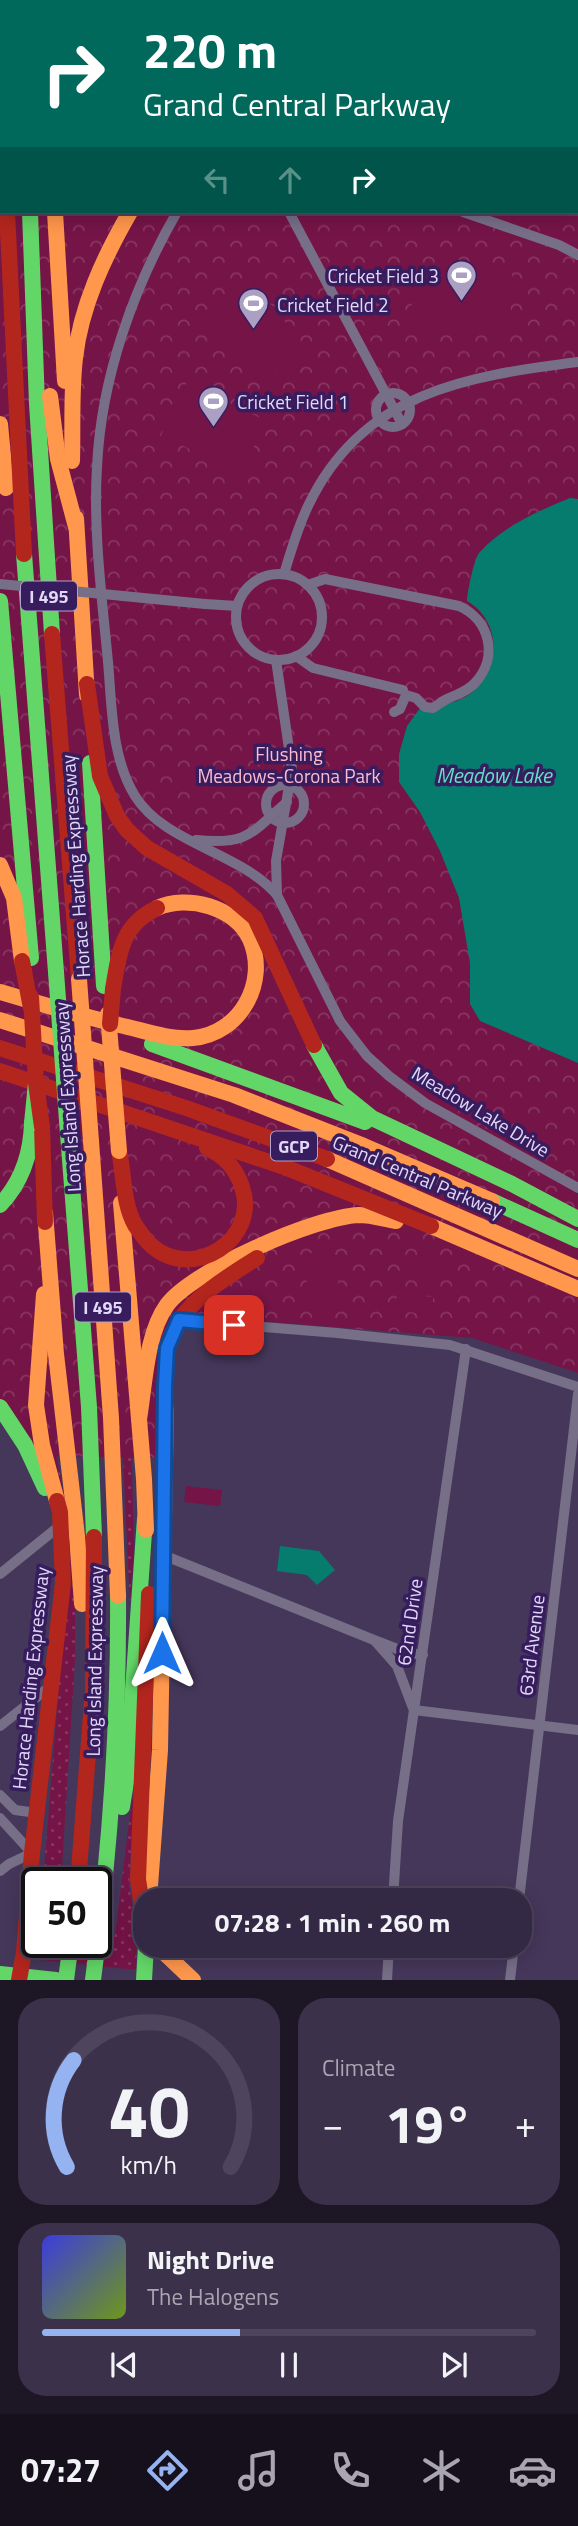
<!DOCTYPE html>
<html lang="en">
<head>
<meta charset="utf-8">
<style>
	:root { --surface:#342944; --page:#3c314b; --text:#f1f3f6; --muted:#a9a6b2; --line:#4e455d; --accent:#95b2f1 }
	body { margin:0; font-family:"Titillium Web",sans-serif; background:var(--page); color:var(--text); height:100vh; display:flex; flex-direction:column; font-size:26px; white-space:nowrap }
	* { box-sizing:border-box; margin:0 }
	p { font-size:23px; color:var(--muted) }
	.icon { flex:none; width:38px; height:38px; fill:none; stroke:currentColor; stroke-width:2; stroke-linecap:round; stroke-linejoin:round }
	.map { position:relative; height:1980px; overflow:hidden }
	.sheet { display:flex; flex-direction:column; gap:18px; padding:18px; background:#1d1725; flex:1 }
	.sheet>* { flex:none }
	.guide { position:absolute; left:0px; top:0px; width:579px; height:214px; box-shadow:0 4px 18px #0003,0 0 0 2px var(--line); background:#00695c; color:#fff; overflow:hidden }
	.speed { position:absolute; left:21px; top:1867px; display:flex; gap:14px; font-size:35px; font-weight:700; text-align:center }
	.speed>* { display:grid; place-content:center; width:91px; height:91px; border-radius:50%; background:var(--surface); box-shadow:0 4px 18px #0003,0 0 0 2px var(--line); line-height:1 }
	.speed .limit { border:4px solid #111; border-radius:10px; background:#fff; color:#111 }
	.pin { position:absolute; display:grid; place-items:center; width:60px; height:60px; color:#fff; margin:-30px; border-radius:14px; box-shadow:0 4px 10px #0006 }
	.me { position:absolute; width:77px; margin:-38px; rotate:0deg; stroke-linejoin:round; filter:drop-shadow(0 0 5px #0008) }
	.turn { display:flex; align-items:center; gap:24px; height:147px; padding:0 28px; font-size:32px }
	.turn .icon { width:91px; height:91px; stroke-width:2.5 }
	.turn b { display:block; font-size:49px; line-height:60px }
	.lanes { display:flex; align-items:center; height:66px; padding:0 28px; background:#0003; justify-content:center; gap:35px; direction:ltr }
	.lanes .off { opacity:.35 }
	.big { font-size:52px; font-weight:700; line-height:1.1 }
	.sheet .tile { flex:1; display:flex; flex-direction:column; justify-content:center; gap:10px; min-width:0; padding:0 24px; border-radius:28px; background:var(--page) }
	.sheet .dial { align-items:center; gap:0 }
	.dial svg { height:182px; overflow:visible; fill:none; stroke:var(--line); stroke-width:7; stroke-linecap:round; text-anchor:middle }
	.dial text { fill:var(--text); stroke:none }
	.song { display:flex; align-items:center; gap:21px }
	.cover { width:84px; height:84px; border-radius:10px; background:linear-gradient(135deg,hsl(240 70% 55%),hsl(80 70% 35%)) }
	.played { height:7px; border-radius:4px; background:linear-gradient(90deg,var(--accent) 40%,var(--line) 40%) }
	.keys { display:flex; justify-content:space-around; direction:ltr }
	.heat { display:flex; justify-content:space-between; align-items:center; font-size:38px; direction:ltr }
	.sheet .tiles { flex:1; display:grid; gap:18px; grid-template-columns:1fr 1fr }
	.tile:last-child { grid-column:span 2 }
	.trip { position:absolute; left:133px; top:1888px; width:399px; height:70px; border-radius:28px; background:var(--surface); box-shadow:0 4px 18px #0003,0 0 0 2px var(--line); font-weight:700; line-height:70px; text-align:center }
	.tabs { display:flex; height:112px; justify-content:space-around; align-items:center; background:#15101b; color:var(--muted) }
	.tabs .icon { width:49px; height:49px }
	.tabs .current { color:var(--accent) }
	.tabs b { font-size:32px; color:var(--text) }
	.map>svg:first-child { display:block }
	.grass { fill:url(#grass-dots) }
	.park { fill:url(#park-crowns) }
	.garden { fill:#751447 }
	.water { fill:#067c6f }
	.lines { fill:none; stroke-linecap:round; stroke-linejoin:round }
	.street { stroke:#776e88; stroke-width:10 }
	.fast { stroke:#63d668; stroke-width:16 }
	.slow { stroke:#ff974d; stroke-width:16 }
	.jam { stroke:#b3261e; stroke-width:16 }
	.street-bridge { stroke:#776e88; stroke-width:10 }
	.fast-bridge { stroke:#63d668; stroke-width:16 }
	.slow-bridge { stroke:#ff974d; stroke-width:16 }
	.jam-bridge { stroke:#b3261e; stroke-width:16 }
	.route-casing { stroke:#114b97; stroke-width:18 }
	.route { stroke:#1a73e8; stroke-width:12 }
	.labels { text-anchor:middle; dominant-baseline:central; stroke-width:7; stroke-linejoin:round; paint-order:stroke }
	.shield { fill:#371d5d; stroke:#afa1ca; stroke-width:2 }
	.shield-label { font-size:18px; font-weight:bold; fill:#e2d9f9 }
	.poi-label { font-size:19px; fill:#e2d9f9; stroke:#371d5d; text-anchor:start }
	.park-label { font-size:19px; fill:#fdbcd0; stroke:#371d5d }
	.street-label { font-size:19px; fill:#e2d9f9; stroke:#371d5d }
	.water-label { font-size:21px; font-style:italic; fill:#61e0c7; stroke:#371d5d }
</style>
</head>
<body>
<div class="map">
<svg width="578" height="1980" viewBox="0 0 578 1980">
	<defs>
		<pattern id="grass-dots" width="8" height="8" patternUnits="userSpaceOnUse" patternTransform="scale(1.75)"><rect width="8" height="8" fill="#751447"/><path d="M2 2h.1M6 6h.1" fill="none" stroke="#883662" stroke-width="1.8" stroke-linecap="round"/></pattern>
		<pattern id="park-crowns" width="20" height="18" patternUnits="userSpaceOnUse" patternTransform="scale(1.75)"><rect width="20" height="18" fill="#751447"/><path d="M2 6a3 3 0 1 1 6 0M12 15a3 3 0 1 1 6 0" fill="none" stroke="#883662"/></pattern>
	</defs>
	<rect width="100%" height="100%" fill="#45375a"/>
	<g class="grass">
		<path d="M115 1293 131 1435 134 1551 130 1604Z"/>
		<path d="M50 1422 64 1495 75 1580V1659L61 1883H43L59 1683 71 1578 44 1439Z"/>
		<path d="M132 1798 134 1799 129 1886 137 1928 136 1970 32 1959 37 1927V1942H96V1934L115 1936Z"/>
	</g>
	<path class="park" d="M0 0 432 2H2V212H578V38V1373L472 1338 181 1315 165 1386 164 1458 35 1456 0 1400Z"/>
	<g class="garden">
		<path d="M413 268 512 271 510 336 411 333Z"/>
		<path d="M247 276 306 347 262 385 202 314Z"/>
		<path d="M187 382 266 421 241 474 161 435Z"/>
		<path d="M309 1253 340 1256 336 1304 305 1302Z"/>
		<path d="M420 1255 452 1257 451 1278 418 1275Z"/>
		<path d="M397 1294 433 1297 432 1314 396 1311Z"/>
		<path d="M186 1486 222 1490 220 1506 184 1502Z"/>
	</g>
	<g class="water">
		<path d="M570 498 578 499V1063L480 1021 470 1004V963L459 898 440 851 420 812 399 782V754L407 726 420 708C435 705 453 705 467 696 501 675 504 622 467 601 467 593 474 559 479 553 502 527 538 511 570 498Z"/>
		<path d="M280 1546 319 1551 335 1570 317 1585 307 1575 277 1571Z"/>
	</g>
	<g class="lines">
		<g class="street">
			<path d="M138 0 141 2"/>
			<path d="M177 212C133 288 101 379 97 467 93 531 102 598 108 662 112 706 111 757 135 796 165 844 240 852 277 895L340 1021 367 1056 389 1076 425 1103 578 1188"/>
			<path d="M289 212 402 424"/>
			<path d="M463 212 559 245 578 255"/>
			<circle cx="393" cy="410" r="17"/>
			<path d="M284 574C291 551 298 526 309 504 363 392 467 376 578 362"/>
			<circle cx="279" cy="617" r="43"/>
			<path d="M308 585 325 579 459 606C490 620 499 657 475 683 467 692 457 694 447 699 442 701 438 705 433 708L425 707 416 698 406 695 400 709 394 712"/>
			<path d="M205 604 237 606"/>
			<path d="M296 656 313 668 403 690"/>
			<path d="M276 660 292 769 276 861 277 895"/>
			<circle cx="285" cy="804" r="19"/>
			<path d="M196 840C248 845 250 834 287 802"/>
			<path d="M179 1320 337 1333 450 1345 578 1387"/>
			<path d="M163 1555 374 1640 405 1652 423 1655"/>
			<path d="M0 1574 57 1528"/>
			<path d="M375 1641 397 1666 413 1708"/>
			<path d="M414 1710 578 1730"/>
			<path d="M0 1726 52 1685"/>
			<path d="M0 1795 15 1810 37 1813"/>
			<path d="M0 1818 32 1853 9 1864 0 1871"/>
			<path d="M393 1900 398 1821 466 1349"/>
			<path d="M519 1900 578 1394"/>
			<path d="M387 1980 389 1946"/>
			<path d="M510 1980 514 1946"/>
		</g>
		<g class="fast">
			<path d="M189 0 193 2"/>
			<path d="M240 0 244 2"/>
			<path d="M297 0 299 2"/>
			<path d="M378 0 383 2"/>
			<path d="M30 212 37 404 52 634"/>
			<path d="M24 554 56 972"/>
			<path d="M0 601 31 958"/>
			<path d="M90 763 104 986"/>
			<path d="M152 1044 365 1122"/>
			<path d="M314 1045 341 1093 372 1118 512 1184 578 1219"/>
			<path d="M68 1134 89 1407 94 1537"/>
			<path d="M492 1201 578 1240"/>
			<path d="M0 1205C22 1182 31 1155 32 1123"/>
			<path d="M0 1407 25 1445 45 1488"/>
			<path d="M122 1807 127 1776 145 1518"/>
			<path d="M0 1974 56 1980"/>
			<path d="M66 1980 71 1942"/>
			<path d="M93 1980C110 1852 119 1724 118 1596"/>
			<path d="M144 1980 146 1946"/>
		</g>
		<g class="slow">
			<path d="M19 0V2"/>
			<path d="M176 2 177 0"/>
			<path d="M0 51 2 46"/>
			<path d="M55 212 65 381"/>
			<path d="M50 396 58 459 76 527"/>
			<path d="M0 424 6 488"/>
			<path d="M72 461C73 427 71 392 75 358 81 306 104 257 130 212"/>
			<path d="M76 518 87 695"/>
			<path d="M0 865 14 898 22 961"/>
			<path d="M0 992C40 1004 79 1015 119 1025 143 1030 167 1040 193 1038 240 1034 269 982 250 939 235 907 187 894 157 908"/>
			<path d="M0 1020 234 1095 364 1146 492 1201"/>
			<path d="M91 1141 111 1418 118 1596"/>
			<path d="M327 1159 578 1269"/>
			<path d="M121 1203 144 1479 146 1530"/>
			<path d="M45 1212 56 1354 77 1536 82 1604"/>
			<path d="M431 1226 578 1289"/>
			<path d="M44 1294 36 1405 42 1445 57 1501"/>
			<path d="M139 1419C145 1384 146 1334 167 1305 193 1270 315 1217 359 1215 371 1215 384 1219 396 1221"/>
			<path d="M149 1900 160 1750 166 1405"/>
			<path d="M157 1946 193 1980"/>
		</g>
		<g class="jam">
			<path d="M41 0V2"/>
			<path d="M282 0 285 2"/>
			<path d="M7 212 24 554"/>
			<path d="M52 634 79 979"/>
			<path d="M87 684 100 776 117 816 127 830 147 848 227 894 255 918 314 1045"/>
			<path d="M113 989C119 954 121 925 157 908"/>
			<path d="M0 1048 186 1108 327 1159"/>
			<path d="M0 1071 287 1168 431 1226"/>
			<path d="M42 1127 45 1222"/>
			<path d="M119 1151C124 1174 123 1204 135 1225 139 1231 146 1241 152 1246 193 1282 260 1239 242 1187 236 1168 225 1156 207 1148"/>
			<path d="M166 1405C166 1387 165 1368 167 1350 172 1309 225 1278 257 1258"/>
			<path d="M78 1883 93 1689 94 1537"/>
			<path d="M145 1927 138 1879 149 1594"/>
			<path d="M19 1980 24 1952 32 1853 63 1583 60 1512 57 1501"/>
		</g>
		<path class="street-bridge" d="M0 584 205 604"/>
		<g class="fast-bridge">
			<path d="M56 972 68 1134"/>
			<path d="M32 1123 36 1083"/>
		</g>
		<g class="slow-bridge">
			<path d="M79 979 91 1141"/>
			<path d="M108 1014 119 1151"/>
		</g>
		<g class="jam-bridge">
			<path d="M22 961 31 1008"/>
			<path d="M31 997 36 1083 42 1127"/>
			<path d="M110 1024 113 989"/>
		</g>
	</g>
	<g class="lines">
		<defs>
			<path id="route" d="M162 1653 165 1386 167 1348 179 1320 234 1325"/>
		</defs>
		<use href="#route" class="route-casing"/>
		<use href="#route" class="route"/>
	</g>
	<defs>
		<symbol id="stadium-pin" viewBox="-11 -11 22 30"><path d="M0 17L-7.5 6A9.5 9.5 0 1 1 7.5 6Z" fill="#aba0c1" stroke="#371d5d"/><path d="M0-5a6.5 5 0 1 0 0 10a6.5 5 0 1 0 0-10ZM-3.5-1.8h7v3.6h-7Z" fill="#fff"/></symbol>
	</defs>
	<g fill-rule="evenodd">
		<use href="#stadium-pin" x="444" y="258" width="35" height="47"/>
		<use href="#stadium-pin" x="236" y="286" width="35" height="47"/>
		<use href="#stadium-pin" x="196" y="384" width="35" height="47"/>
	</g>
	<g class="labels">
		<g class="shield">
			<rect x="21" y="581.5" width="56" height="29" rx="5"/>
			<rect x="271" y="1131.5" width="46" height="29" rx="5"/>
			<rect x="75" y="1292.5" width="56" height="29" rx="5"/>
		</g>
		<g class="shield-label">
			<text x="49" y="596">I 495</text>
			<text x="294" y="1146">GCP</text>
			<text x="103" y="1307">I 495</text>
		</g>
		<g class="poi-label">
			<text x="439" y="275" text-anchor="end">Cricket Field 3</text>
			<text x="277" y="304">Cricket Field 2</text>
			<text x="237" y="401">Cricket Field 1</text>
		</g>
		<g class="park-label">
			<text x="289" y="753">Flushing<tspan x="289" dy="22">Meadows-Corona Park</tspan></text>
		</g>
		<g class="street-label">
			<text transform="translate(75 866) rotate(-94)">Horace Harding Expressway</text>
			<text transform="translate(67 1097) rotate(-94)">Long Island Expressway</text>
			<text transform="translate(481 1111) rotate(31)">Meadow Lake Drive</text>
			<text transform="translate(418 1176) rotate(23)">Grand Central Parkway</text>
			<text transform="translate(409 1622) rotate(-82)">62nd Drive</text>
			<text transform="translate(531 1645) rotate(-83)">63rd Avenue</text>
			<text transform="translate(94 1661) rotate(-89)">Long Island Expressway</text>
			<text transform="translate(30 1678) rotate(-84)">Horace Harding Expressway</text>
		</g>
		<g class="water-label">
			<text x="494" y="775">Meadow Lake</text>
		</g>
	</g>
</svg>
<div class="speed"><div class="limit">50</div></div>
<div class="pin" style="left:234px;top:1325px;background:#d93025"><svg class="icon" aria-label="arrive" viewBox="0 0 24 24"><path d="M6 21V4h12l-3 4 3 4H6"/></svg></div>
<svg class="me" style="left:162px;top:1653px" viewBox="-20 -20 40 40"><path d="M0-17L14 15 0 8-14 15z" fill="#1a73e8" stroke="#fff" stroke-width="4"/></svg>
<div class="trip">07:28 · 1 min · 260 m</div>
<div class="guide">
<div class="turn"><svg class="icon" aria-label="right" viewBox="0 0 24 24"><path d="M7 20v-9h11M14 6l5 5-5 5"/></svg><div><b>220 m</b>Grand Central Parkway</div></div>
<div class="lanes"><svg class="icon off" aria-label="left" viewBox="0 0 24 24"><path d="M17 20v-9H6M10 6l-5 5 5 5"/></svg><svg class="icon off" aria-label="ahead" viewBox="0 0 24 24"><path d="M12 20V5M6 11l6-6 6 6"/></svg><svg class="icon" aria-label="right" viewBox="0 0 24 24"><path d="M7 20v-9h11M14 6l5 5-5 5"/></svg></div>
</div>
</div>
<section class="sheet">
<div class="tiles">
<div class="tile dial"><svg viewBox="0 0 100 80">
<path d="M14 69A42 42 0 1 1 86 69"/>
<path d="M14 69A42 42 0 0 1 17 22" stroke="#95b2f1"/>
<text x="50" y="56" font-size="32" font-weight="700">40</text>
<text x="50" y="72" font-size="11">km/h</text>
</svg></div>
<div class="tile"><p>Climate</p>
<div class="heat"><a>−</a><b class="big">19°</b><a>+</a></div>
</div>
<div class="tile">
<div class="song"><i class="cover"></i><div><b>Night Drive</b><p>The Halogens</p></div></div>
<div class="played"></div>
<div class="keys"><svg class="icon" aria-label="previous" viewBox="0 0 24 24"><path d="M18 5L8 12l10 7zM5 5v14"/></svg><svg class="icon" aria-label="pause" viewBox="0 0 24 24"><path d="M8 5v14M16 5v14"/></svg><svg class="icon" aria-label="next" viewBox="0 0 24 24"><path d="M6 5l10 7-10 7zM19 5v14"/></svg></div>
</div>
</div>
</section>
<nav class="tabs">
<b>07:27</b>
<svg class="icon current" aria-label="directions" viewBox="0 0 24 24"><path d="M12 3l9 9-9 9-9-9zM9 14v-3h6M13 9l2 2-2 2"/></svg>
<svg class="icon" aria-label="music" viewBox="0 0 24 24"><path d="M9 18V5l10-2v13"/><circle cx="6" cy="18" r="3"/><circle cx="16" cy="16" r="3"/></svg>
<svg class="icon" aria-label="phone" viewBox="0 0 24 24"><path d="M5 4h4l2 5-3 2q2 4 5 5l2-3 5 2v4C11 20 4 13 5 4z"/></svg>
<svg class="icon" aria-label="climate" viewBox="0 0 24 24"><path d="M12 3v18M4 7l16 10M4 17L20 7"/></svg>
<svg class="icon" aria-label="car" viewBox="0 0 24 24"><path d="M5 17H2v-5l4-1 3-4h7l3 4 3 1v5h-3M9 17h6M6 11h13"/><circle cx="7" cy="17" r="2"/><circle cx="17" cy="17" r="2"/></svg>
</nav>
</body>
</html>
